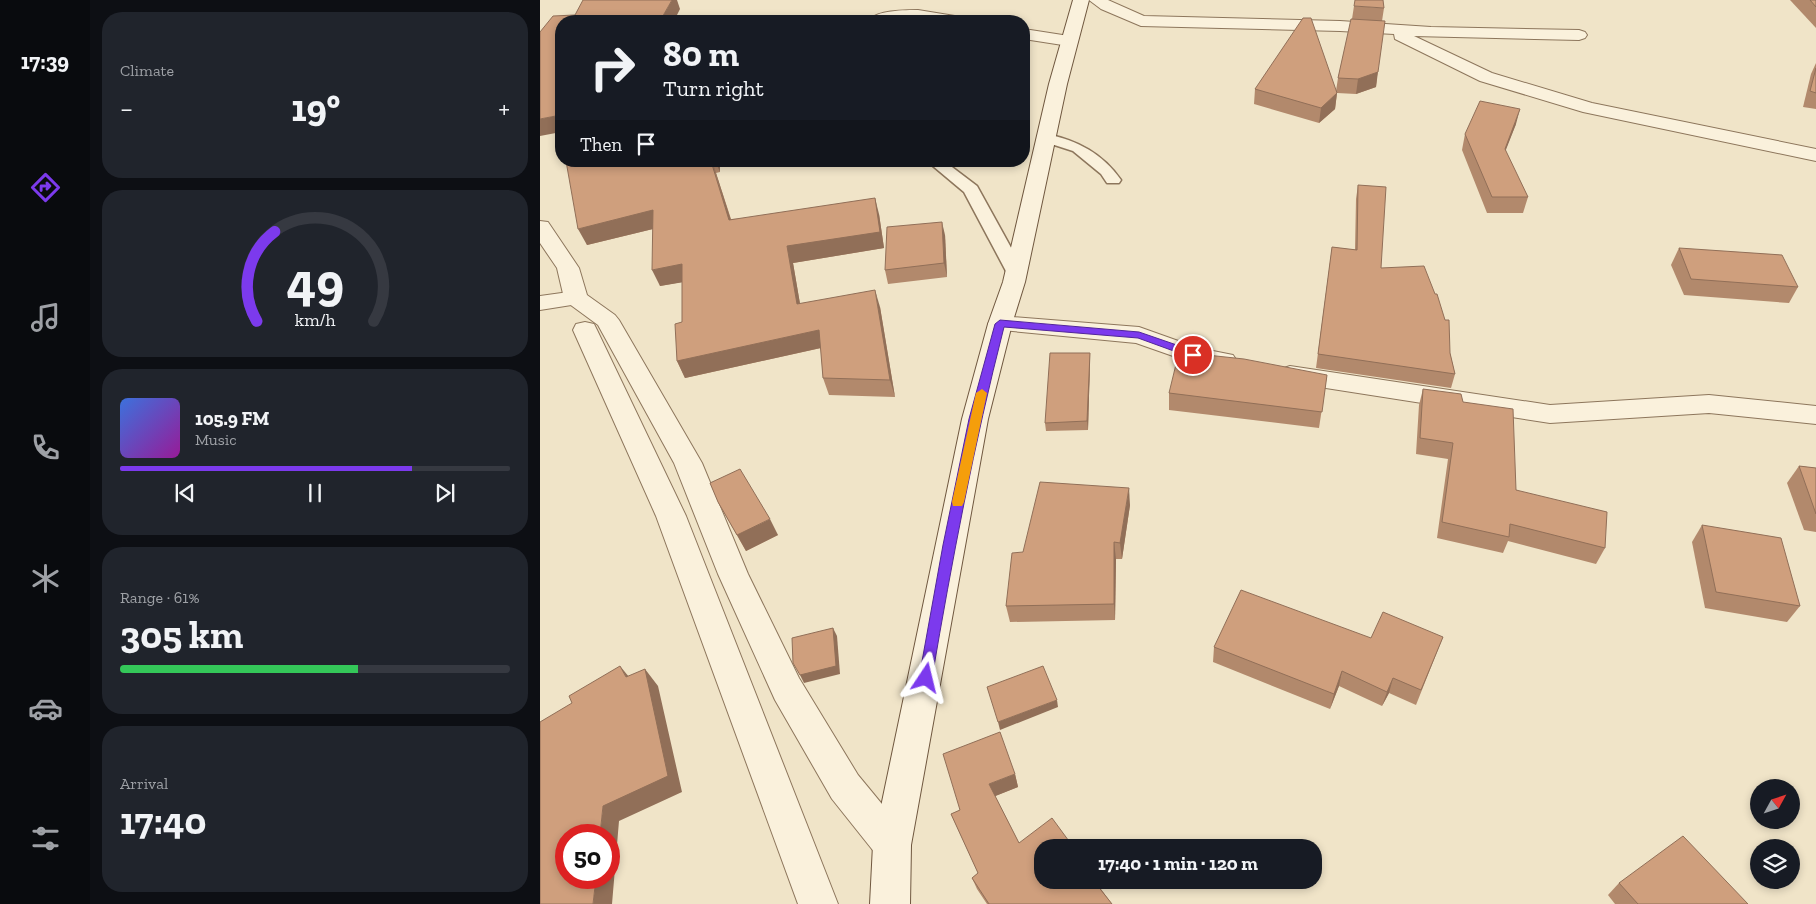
<!DOCTYPE html>
<html lang="en">
<head>
<meta charset="utf-8">
<style>
	:root { --surface:#171b24; --page:#20242c; --text:#f1f3f6; --muted:#9ea1a6; --line:#363941; --accent:#7c3aed }
	body { margin:0; font-family:"Zilla Slab",serif; background:var(--page); color:var(--text); height:100vh; display:flex; flex-direction:column; font-size:19px; white-space:nowrap }
	* { box-sizing:border-box; margin:0 }
	p { font-size:16px; color:var(--muted) }
	.icon { flex:none; width:28px; height:28px; fill:none; stroke:currentColor; stroke-width:2; stroke-linecap:round; stroke-linejoin:round }
	.map { position:relative; flex:1; overflow:hidden }
	.side { display:flex; flex-direction:column; gap:12px; padding:12px; background:#0d0f14; width:450px }
	.side>* { flex:none }
	.banner { position:absolute; left:15px; top:15px; width:475px; height:152px; border-radius:20px; box-shadow:0 2px 8px #0003; background:#171b24; color:var(--text); overflow:hidden }
	.needle { width:32px; rotate:50deg }
	.fabs { position:absolute; left:1210px; top:779px; display:grid; gap:10px }
	.fabs a { display:grid; place-items:center; width:50px; height:50px; border-radius:50%; background:var(--surface); box-shadow:0 2px 8px #0003; font-size:25px }
	.speed { position:absolute; left:15px; top:824px; display:flex; gap:10px; font-size:25px; font-weight:700; text-align:center }
	.speed>* { display:grid; place-content:center; width:65px; height:65px; border-radius:50%; background:var(--surface); box-shadow:0 2px 8px #0003; line-height:1 }
	.speed .limit { border:8px solid #d22; background:#fff; color:#111 }
	.pin { position:absolute; display:grid; place-items:center; width:42px; height:42px; color:#fff; margin:-21px; border:2px solid #fff; border-radius:50%; box-shadow:0 1px 5px #0007 }
	.me { position:absolute; width:55px; margin:-28px; rotate:10deg; stroke-linejoin:round; filter:drop-shadow(0 0 4px #0008) }
	.turn { display:flex; align-items:center; gap:18px; height:105px; padding:0 25px; font-size:22px }
	.turn .icon { width:65px; height:65px; stroke-width:2.5 }
	.turn b { display:block; font-size:35px; line-height:42px }
	.then { display:flex; align-items:center; height:48px; padding:0 25px; background:#0003; gap:10px; font-size:19px }
	.big { font-size:38px; font-weight:800; line-height:1.1 }
	.side .widget { flex:1; display:flex; flex-direction:column; justify-content:center; gap:8px; min-width:0; padding:0 18px; border-radius:20px; background:var(--page) }
	.side .dial { align-items:center; gap:0 }
	.dial svg { height:130px; overflow:visible; fill:none; stroke:var(--line); stroke-width:7; stroke-linecap:round; text-anchor:middle }
	.dial text { fill:var(--text); stroke:none }
	.song { display:flex; align-items:center; gap:15px }
	.cover { width:60px; height:60px; border-radius:8px; background:linear-gradient(135deg,hsl(220 70% 55%),hsl(300 70% 35%)) }
	.played { height:5px; border-radius:2px; background:linear-gradient(90deg,var(--accent) 75%,var(--line) 75%) }
	.keys { display:flex; justify-content:space-around; direction:ltr }
	.heat { display:flex; justify-content:space-between; align-items:center; font-size:28px; direction:ltr }
	.charge { height:8px; border-radius:4px; background:linear-gradient(90deg,#34c759 61%,var(--line) 0) }
	.trip { position:absolute; left:494px; top:839px; width:288px; height:50px; border-radius:20px; background:var(--surface); box-shadow:0 2px 8px #0003; font-weight:800; line-height:50px; text-align:center }
	main { display:flex; flex:1; min-height:0 }
	.tabs { display:flex; flex-direction:column; width:90px; justify-content:space-around; align-items:center; background:#090b0e; color:var(--muted) }
	.tabs .icon { width:35px; height:35px }
	.tabs .on { color:var(--accent) }
	.tabs b { font-size:22px; color:var(--text) }
	.map>svg:first-child { display:block }
	.lines { fill:none; stroke-linecap:round; stroke-linejoin:round }
	.service-casing { stroke:#8d765c; stroke-width:3 }
	.minor-casing { stroke:#8d765c; stroke-width:2 }
	.tertiary-casing { stroke:#8d765c; stroke-width:2 }
	.secondary-casing { stroke:#6f573f; stroke-width:2 }
	.service { fill:#faf1dc; fill-rule:evenodd }
	.minor { fill:#faf1dc; fill-rule:evenodd }
	.tertiary { fill:#faf1dc; fill-rule:evenodd }
	.secondary { fill:#faf1dc; fill-rule:evenodd }
	.wall { fill:#b2896c }
	.shaded-wall { fill:#916f58 }
	.building { fill:#cf9f7d; stroke:#916f58 }
	.route { fill:#7c3aed; stroke:#51269a }
	.slow { fill:#f59e0b }
</style>
</head>
<body>
<main>
<nav class="tabs">
<b>17:39</b>
<svg class="icon on" aria-label="directions" viewBox="0 0 24 24"><path d="M12 3l9 9-9 9-9-9zM9 14v-3h6M13 9l2 2-2 2"/></svg>
<svg class="icon" aria-label="music" viewBox="0 0 24 24"><path d="M9 18V5l10-2v13"/><circle cx="6" cy="18" r="3"/><circle cx="16" cy="16" r="3"/></svg>
<svg class="icon" aria-label="phone" viewBox="0 0 24 24"><path d="M5 4h4l2 5-3 2q2 4 5 5l2-3 5 2v4C11 20 4 13 5 4z"/></svg>
<svg class="icon" aria-label="climate" viewBox="0 0 24 24"><path d="M12 3v18M4 7l16 10M4 17L20 7"/></svg>
<svg class="icon" aria-label="car" viewBox="0 0 24 24"><path d="M5 17H2v-5l4-1 3-4h7l3 4 3 1v5h-3M9 17h6M6 11h13"/><circle cx="7" cy="17" r="2"/><circle cx="17" cy="17" r="2"/></svg>
<svg class="icon" aria-label="filters" viewBox="0 0 24 24"><path d="M4 7h16M4 17h16"/><circle cx="9" cy="7" r="2"/><circle cx="15" cy="17" r="2"/></svg>
</nav>
<section class="side">
<div class="widget"><p>Climate</p>
<div class="heat"><a>−</a><b class="big">19°</b><a>+</a></div>
</div>
<div class="widget dial"><svg viewBox="0 0 100 80">
<path d="M14 69A42 42 0 1 1 86 69"/>
<path d="M14 69A42 42 0 0 1 25 14" stroke="#7c3aed"/>
<text x="50" y="56" font-size="32" font-weight="700">49</text>
<text x="50" y="72" font-size="11">km/h</text>
</svg></div>
<div class="widget">
<div class="song"><i class="cover"></i><div><b>105.9 FM</b><p>Music</p></div></div>
<div class="played"></div>
<div class="keys"><svg class="icon" aria-label="previous" viewBox="0 0 24 24"><path d="M18 5L8 12l10 7zM5 5v14"/></svg><svg class="icon" aria-label="pause" viewBox="0 0 24 24"><path d="M8 5v14M16 5v14"/></svg><svg class="icon" aria-label="next" viewBox="0 0 24 24"><path d="M6 5l10 7-10 7zM19 5v14"/></svg></div>
</div>
<div class="widget"><p>Range · 61%</p><b class="big">305 km</b><div class="charge"></div></div>
<div class="widget"><p>Arrival</p><b class="big">17:40</b></div>
</section>
<div class="map">
<svg width="1276" height="904" viewBox="0 0 1276 904">
	<rect width="100%" height="100%" fill="#f0e4c8"/>
	<g class="lines">
		<defs>
			<g id="service">
				<path d="M507 134C538 141 562 153 581 180L579 183H567L561 174 533 151 502 141 500 138 502 135Z"/>
				<path d="M387 161H404L437 186 485 273 482 277 476 278 470 277 467 273 424 192Z"/>
			</g>
			<g id="minor">
				<path d="M549 0H568L604 16 800 21 891 27 1039 30 1045 32 1047 35 1045 38 1039 40 874 36 952 73 1052 103 1276 149V161L1043 112 940 81 855 39 854 34 800 31 601 26 561 9Z"/>
				<path d="M378 10 427 18 429 21 378 19 328 21C335 10 366 10 378 10Z"/>
				<path d="M484 29 529 36 535 37 537 41 535 45 529 46 484 39Z"/>
				<path d="M36 291 44 293 48 298 44 303 0 310V296Z"/>
				<path d="M460 316 599 327 658 348 693 355 697 361 693 367 684 369 653 363 596 343 451 329 448 324 451 319Z"/>
				<path d="M45 322 54 324 57 330 146 516 298 904H258L116 516 33 330 36 324Z"/>
				<path d="M750 366 1010 405 1169 395 1276 406V424L1169 413 1010 423 741 381 737 375 741 369Z"/>
			</g>
			<path id="tertiary" d="M0 221 8 222 39 268 47 295 75 315 79 320 162 463 208 574 259 678 318 775 365 832 371 845 365 858 352 864 339 858 292 799 235 700 178 574 134 463 58 325 28 303 24 298 17 268 0 243Z"/>
			<path id="secondary" d="M533 0H549L527 84 485 282 472 324 448 419 371 845 370 904H330L333 845 422 419 448 324 463 282 509 84Z"/>
		</defs>
		<use href="#service" class="service-casing"/>
		<use href="#minor" class="minor-casing"/>
		<use href="#tertiary" class="tertiary-casing"/>
		<use href="#secondary" class="secondary-casing"/>
		<use href="#service" class="service"/>
		<use href="#minor" class="minor"/>
		<use href="#tertiary" class="tertiary"/>
		<use href="#secondary" class="secondary"/>
	</g>
	<g class="wall">
		<path d="M1250 0H1276V28Z"/>
		<path d="M814 6 844 8 842 21 836 87 816 94 797 93 795 109 779 123 714 104 715 89 796 91 798 78 812 19Z"/>
		<path d="M1276 63V109L1263 107 1271 74Z"/>
		<path d="M976 124 965 151 988 197 983 213H947L922 150 925 134Z"/>
		<path d="M26 161H180V172L176 173 191 219 339 214 344 248 253 263 260 304 340 307 355 397 289 395 283 378 281 348 145 378 137 361 142 322V282L120 286 113 229 47 245Z"/>
		<path d="M818 185 841 268 910 353 915 374 911 388 776 368 792 247 815 250 816 199Z"/>
		<path d="M405 235 407 277 348 284 345 270Z"/>
		<path d="M1139 248 1258 287 1249 303 1144 295 1131 265Z"/>
		<path d="M550 353V362L548 430 506 431 505 423Z"/>
		<path d="M787 375 779 428 629 410V393Z"/>
		<path d="M883 389 923 402 976 490 1065 548 1056 564 968 541 963 553 897 538 908 459 876 454 879 405Z"/>
		<path d="M1259 466 1276 468V532L1264 530 1247 483Z"/>
		<path d="M178 502 238 535 206 551Z"/>
		<path d="M590 505 582 559H576L575 620 470 622 466 606 483 552Z"/>
		<path d="M1162 525 1260 606 1247 622 1165 608 1152 542Z"/>
		<path d="M903 637 876 705 849 693 842 706 799 686 790 709 673 662 674 647 831 638Z"/>
		<path d="M475 774 478 787 455 796 479 843 560 883 561 889 572 904H447L437 889 432 878 438 873 411 814 420 810Z"/>
		<path d="M1079 883 1208 904H1075L1068 895Z"/>
	</g>
	<g class="shaded-wall">
		<path d="M132 0H137L140 9 134 21H120Z"/>
		<path d="M838 72 836 87 816 94 818 79Z"/>
		<path d="M797 93 795 109 779 123 781 108Z"/>
		<path d="M980 109 976 124 960 165 965 149Z"/>
		<path d="M21 115V132L0 136V119Z"/>
		<path d="M172 161 176 173 196 236 189 220Z"/>
		<path d="M175 161H180V172Z"/>
		<path d="M335 198 339 214 344 248 253 263 263 321 257 304 247 246Z"/>
		<path d="M113 210 121 227 47 245 38 229Z"/>
		<path d="M402 222 405 235 407 277 404 263Z"/>
		<path d="M142 264 150 281 120 286 112 270Z"/>
		<path d="M335 290 340 307 355 397 350 380Z"/>
		<path d="M279 330 285 347 145 378 137 361Z"/>
		<path d="M550 353V362L548 430 547 421Z"/>
		<path d="M589 488 590 505 582 559 580 543Z"/>
		<path d="M230 519 238 535 206 551 197 535Z"/>
		<path d="M574 542 576 559 575 620 574 604Z"/>
		<path d="M293 628 297 636 300 674 264 683 260 675Z"/>
		<path d="M80 666 94 683 86 677Z"/>
		<path d="M105 669 118 686 142 792 79 821 72 904H53L56 878H69V835H60L63 806Z"/>
		<path d="M802 671 799 686 790 709 794 694Z"/>
		<path d="M853 678 849 693 842 706 847 692Z"/>
		<path d="M517 700 518 707 460 730 458 722Z"/>
		<path d="M475 774 478 787 453 797 449 784Z"/>
	</g>
	<g class="building">
		<path d="M43 0H132L120 21H21V115L0 119V32L13 16 35 15Z"/>
		<path d="M815 0H843L844 8 814 6Z"/>
		<path d="M1270 0H1276V7Z"/>
		<path d="M236 18 237 21H214Z"/>
		<path d="M763 18H771L797 93 781 108 715 89Z"/>
		<path d="M811 19 845 21 838 72 818 79 798 78Z"/>
		<path d="M1276 68V93L1270 91Z"/>
		<path d="M940 101 980 109 965 149 988 197H952L925 134Z"/>
		<path d="M26 161H171L189 220 335 198 340 232 247 246 257 304 335 290 350 380 283 378 279 330 137 361 135 324 142 322V264L112 270 113 210 38 229Z"/>
		<path d="M818 185 846 187 841 268 884 266 895 294H897L905 320H909L910 353 915 374 778 354 792 247 817 250Z"/>
		<path d="M402 222 404 263 345 270 347 227Z"/>
		<path d="M1139 248 1242 255 1258 287 1151 279Z"/>
		<path d="M639 352 704 359 787 375 782 412 629 393Z"/>
		<path d="M510 353H550L547 421 505 423Z"/>
		<path d="M883 389 921 394 923 402 973 409 976 490 1067 512 1065 548 970 524 969 537 902 522 913 443 880 438Z"/>
		<path d="M1259 466 1276 468V514Z"/>
		<path d="M200 469 230 519 197 535 178 502 170 483Z"/>
		<path d="M500 482 589 488 580 543 574 542V604L466 606 472 553 483 552Z"/>
		<path d="M1162 525 1241 538 1260 606 1176 592Z"/>
		<path d="M701 590 831 638 843 612 903 637 881 690 853 678 847 692 802 671 794 694 674 647Z"/>
		<path d="M293 628 296 666 260 675 253 663 252 638Z"/>
		<path d="M80 666 86 677 105 669 128 776 63 806 60 835H26V878H56L53 904H0V722L32 703 29 696Z"/>
		<path d="M503 666 517 700 458 722 447 687Z"/>
		<path d="M460 732 475 774 449 784 479 843 512 818 534 848H502V880H557L560 883 557 885 572 904H449L432 878 438 873 411 814 420 810 403 754Z"/>
		<path d="M1143 836 1208 904H1098L1079 883Z"/>
	</g>
	<path class="route" d="M460 320 599 332 657 352 658 355 653 358 598 338 464 327C434 444 412 560 392 678L390 683 386 685 381 683 379 678 403 545 429 419 455 324Z"/>
	<path class="slow" d="M442 389 447 393 424 502 422 506H413L412 502 436 393Z"/>
</svg>
<div class="fabs">
<a><svg class="needle" viewBox="-14 -14 28 28"><path d="M0-13l5 13h-10z" fill="#e53935"/><path d="M0 13l5-13h-10z" fill="#9ea1a6"/></svg></a>
<a><svg class="icon" aria-label="layers" viewBox="0 0 24 24"><path d="M12 4l9 5-9 5-9-5zM3 14l9 5 9-5"/></svg></a>
</div>
<div class="speed"><div class="limit">50</div></div>
<div class="pin" style="left:653px;top:355px;background:#d93025"><svg class="icon" aria-label="arrive" viewBox="0 0 24 24"><path d="M6 21V4h12l-3 4 3 4H6"/></svg></div>
<svg class="me" style="left:386px;top:678px" viewBox="-20 -20 40 40"><path d="M0-17L14 15 0 8-14 15z" fill="#7c3aed" stroke="#fff" stroke-width="4"/></svg>
<div class="trip">17:40 · 1 min · 120 m</div>
<div class="banner">
<div class="turn"><svg class="icon" aria-label="right" viewBox="0 0 24 24"><path d="M7 20v-9h11M14 6l5 5-5 5"/></svg><div><b>80 m</b>Turn right</div></div>
<div class="then">Then<svg class="icon" aria-label="arrive" viewBox="0 0 24 24"><path d="M6 21V4h12l-3 4 3 4H6"/></svg></div>
</div>
</div>
</main>
</body>
</html>
